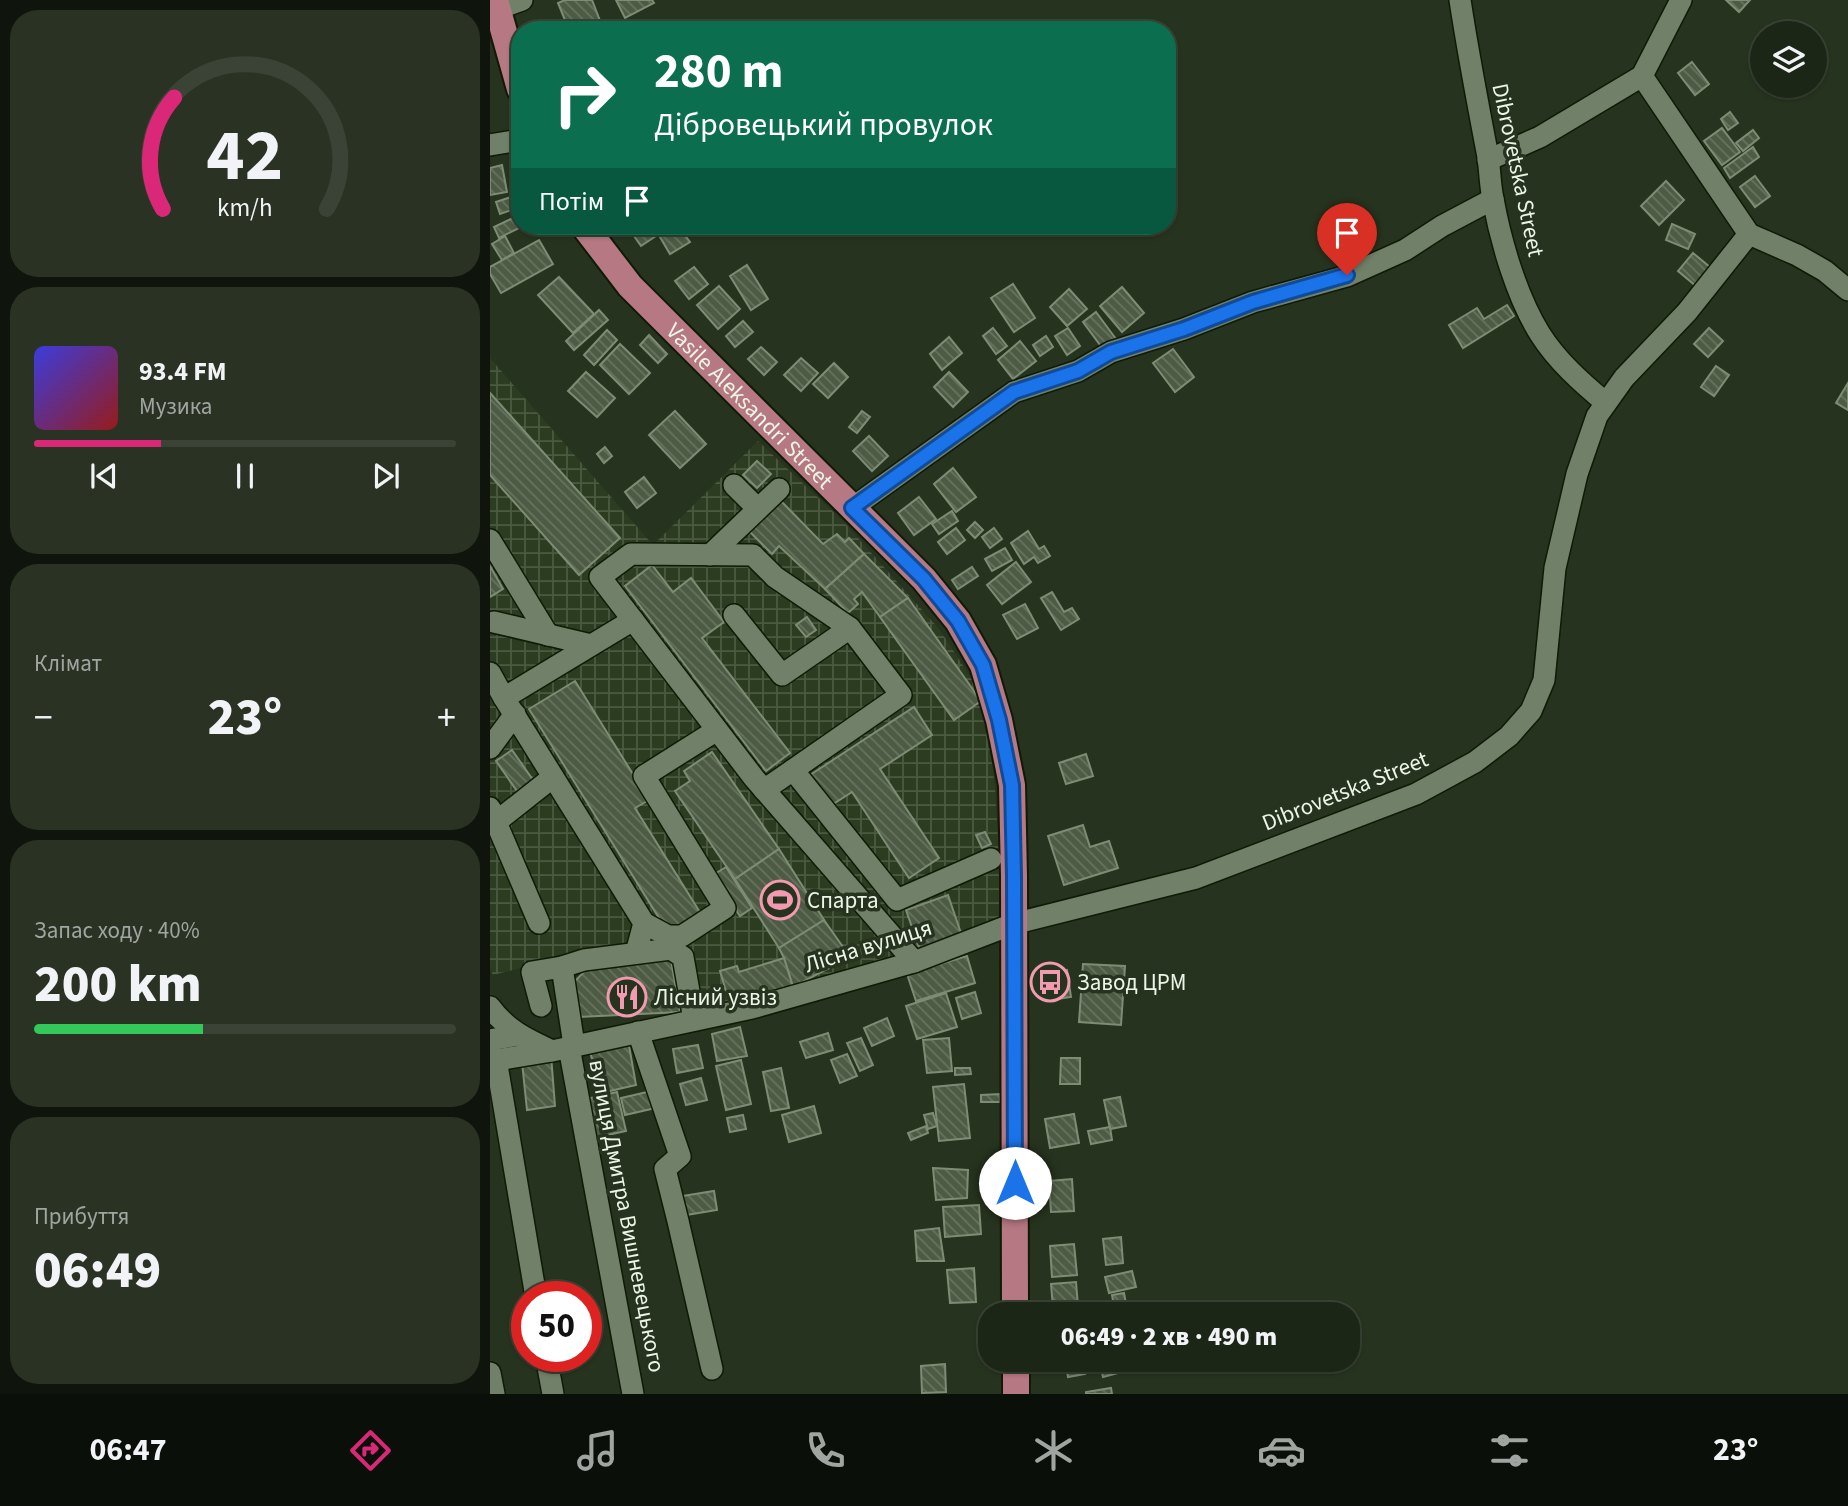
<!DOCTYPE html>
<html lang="uk">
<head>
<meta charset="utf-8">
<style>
	:root { --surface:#1c2616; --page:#293223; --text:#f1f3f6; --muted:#a0a5a1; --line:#3a4335; --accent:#db2777 }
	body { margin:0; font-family:"Source Sans 3",sans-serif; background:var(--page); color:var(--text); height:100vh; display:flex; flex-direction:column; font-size:26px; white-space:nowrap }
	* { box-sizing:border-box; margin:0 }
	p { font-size:23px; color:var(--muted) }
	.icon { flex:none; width:38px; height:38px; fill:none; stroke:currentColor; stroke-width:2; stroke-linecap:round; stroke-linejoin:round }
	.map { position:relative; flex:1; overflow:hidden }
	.details { display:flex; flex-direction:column; gap:10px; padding:10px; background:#0f150c; width:490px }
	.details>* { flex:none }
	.hud { position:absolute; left:21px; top:21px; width:665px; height:214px; border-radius:28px; box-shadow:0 2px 5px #0004,0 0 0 2px var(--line); background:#0b6e4f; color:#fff; overflow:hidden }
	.controls { position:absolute; left:1260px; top:21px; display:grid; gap:14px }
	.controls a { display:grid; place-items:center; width:77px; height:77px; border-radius:50%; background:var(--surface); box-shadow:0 2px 5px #0004,0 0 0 2px var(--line); font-size:35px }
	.speed { position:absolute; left:21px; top:1281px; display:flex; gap:14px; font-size:35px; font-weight:700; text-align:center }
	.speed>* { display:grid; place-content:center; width:91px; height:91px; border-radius:50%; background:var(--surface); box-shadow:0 2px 5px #0004,0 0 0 2px var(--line); line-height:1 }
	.speed .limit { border:10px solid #d22; background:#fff; color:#111 }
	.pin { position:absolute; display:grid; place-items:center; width:60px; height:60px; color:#fff; margin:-72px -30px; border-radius:50% 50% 50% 0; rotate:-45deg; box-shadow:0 0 7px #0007 }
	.pin .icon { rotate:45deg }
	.me { position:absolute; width:77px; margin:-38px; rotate:0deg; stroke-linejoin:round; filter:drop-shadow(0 0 5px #0008) }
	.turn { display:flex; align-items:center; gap:24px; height:147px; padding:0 28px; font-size:32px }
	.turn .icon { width:91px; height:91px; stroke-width:2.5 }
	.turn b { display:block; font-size:49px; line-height:60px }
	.then { display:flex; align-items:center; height:66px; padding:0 28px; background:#0003; gap:14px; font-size:26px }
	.big { font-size:52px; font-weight:800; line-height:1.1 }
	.details .card { flex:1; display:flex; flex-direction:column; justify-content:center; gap:10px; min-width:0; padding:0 24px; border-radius:28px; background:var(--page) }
	.details .dial { align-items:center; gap:0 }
	.dial svg { height:182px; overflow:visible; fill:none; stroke:var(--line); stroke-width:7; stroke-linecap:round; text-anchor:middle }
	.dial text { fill:var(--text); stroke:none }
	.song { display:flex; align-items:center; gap:21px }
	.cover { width:84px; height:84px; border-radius:10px; background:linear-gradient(135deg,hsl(240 70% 55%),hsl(0 70% 35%)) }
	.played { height:7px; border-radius:4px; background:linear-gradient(90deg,var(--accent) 30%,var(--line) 30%) }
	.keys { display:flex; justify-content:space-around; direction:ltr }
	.heat { display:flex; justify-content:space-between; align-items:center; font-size:38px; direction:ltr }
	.charge { height:10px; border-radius:5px; background:linear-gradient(90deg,#34c759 40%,var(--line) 0) }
	.trip { position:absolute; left:488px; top:1302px; width:382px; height:70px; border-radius:28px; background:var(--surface); box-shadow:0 2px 5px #0004,0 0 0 2px var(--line); font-weight:800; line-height:70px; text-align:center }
	.tab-bar { display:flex; height:112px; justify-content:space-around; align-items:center; background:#0b0f09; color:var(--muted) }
	.tab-bar .icon { width:49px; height:49px }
	.tab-bar .current { color:var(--accent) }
	.tab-bar b { font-size:32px; color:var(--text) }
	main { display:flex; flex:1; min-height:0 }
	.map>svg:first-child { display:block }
	.industrial { fill:url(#industrial-grid) }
	.building { fill:url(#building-back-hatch); stroke:#7d8c74; stroke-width:2 }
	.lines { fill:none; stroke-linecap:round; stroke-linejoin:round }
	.minor-casing { stroke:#0f1a07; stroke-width:24 }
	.major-casing { stroke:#0f1a07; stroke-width:30 }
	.minor { stroke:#718068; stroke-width:21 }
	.major { stroke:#b67882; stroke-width:26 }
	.route-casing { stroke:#114b97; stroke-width:18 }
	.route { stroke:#1a73e8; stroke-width:12 }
	.labels { text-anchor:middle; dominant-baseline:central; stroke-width:7; stroke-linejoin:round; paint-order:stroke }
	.street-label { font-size:23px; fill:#ecf5e7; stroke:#26331e }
	.poi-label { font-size:23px; fill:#ecf5e7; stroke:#26331e; text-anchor:start }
</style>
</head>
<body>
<main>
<section class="details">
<div class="card dial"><svg viewBox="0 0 100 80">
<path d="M14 69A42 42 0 1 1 86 69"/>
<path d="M14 69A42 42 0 0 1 19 20" stroke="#db2777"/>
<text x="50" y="56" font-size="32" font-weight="700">42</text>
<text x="50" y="72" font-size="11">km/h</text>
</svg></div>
<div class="card">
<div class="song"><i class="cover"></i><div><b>93.4 FM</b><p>Музика</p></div></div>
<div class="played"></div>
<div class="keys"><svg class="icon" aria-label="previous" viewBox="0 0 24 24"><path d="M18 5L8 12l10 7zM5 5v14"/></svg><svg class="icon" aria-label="pause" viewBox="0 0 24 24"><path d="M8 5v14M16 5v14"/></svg><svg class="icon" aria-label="next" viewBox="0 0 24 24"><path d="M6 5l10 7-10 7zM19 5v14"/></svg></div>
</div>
<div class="card"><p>Клімат</p>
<div class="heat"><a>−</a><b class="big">23°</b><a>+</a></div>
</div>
<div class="card"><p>Запас ходу · 40%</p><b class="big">200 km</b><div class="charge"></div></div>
<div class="card"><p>Прибуття</p><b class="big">06:49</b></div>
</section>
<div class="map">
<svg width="1358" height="1394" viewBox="0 0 1358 1394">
	<defs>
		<pattern id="industrial-grid" width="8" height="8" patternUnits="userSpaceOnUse" patternTransform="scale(1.75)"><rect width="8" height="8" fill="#2c3c21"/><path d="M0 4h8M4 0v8" fill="none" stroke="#4b5941"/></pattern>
		<pattern id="building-back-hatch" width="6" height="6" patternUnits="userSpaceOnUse" patternTransform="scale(1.75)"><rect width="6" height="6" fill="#4d5b44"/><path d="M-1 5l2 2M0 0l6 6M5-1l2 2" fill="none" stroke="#67735f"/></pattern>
	</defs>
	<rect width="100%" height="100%" fill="#26331e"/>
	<path class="industrial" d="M0 358 163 545 268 441 352 520 450 630 490 692 494 702 505 787 513 925 213 1014 202 950 177 939 121 946 3 975 0 969Z"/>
	<g class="building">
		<path d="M75 0H102L112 26 103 30H79L68 3Z"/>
		<path d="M126 0H162L164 3 135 18Z"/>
		<path d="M1236 0H1260L1249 12Z"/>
		<path d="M1202 62 1219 84 1205 95 1188 73Z"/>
		<path d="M1240 112 1248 123 1238 130 1231 119Z"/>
		<path d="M1232 128 1250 152 1232 165 1214 141Z"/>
		<path d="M1263 130 1269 138 1253 151 1246 143Z"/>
		<path d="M1263 147 1269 157 1240 178 1234 168Z"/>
		<path d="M12 165 17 192 0 195V168Z"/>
		<path d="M1265 176 1280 196 1265 207 1250 187Z"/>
		<path d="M1176 181 1194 200 1169 225 1151 206Z"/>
		<path d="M30 194V207L10 214 6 202Z"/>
		<path d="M29 215 30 226H33L9 238 4 227Z"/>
		<path d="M1182 224 1205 234 1198 249 1176 240Z"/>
		<path d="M137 226H159L166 236 151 246Z"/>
		<path d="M188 226 200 242 180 254 170 237Z"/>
		<path d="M15 236 24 253 12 260 2 244Z"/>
		<path d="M49 240 63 264 11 293 0 274V267Z"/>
		<path d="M1203 253 1221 268 1206 286 1188 271Z"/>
		<path d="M257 265 278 299 261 310 240 276Z"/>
		<path d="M204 267 218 284 199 299 185 281Z"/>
		<path d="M69 277 104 314 83 333 48 295Z"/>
		<path d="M523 284 545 318 524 332 501 298Z"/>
		<path d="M229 286 250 309 228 329 207 305Z"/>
		<path d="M632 287 654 313 632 332 610 306Z"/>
		<path d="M579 289 597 309 577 326 560 307Z"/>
		<path d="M1017 305 1024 316 973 348 959 325 987 308 994 319Z"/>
		<path d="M109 310 118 320 84 350 76 341Z"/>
		<path d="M606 312 626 339 613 349 593 322Z"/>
		<path d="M253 321 263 332 245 347 236 336Z"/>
		<path d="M503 328 517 346 506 354 493 336Z"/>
		<path d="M578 328 590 346 577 355 565 336Z"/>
		<path d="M1219 328 1233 341 1218 357 1204 344Z"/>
		<path d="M117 330 127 340 104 365 94 355Z"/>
		<path d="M159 335 177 354 168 363 150 345Z"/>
		<path d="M556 336 563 347 550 356 543 345Z"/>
		<path d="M459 337 472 353 452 370 440 354Z"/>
		<path d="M530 341 546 361 523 379 508 360Z"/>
		<path d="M130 344 160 373 139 394 110 365Z"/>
		<path d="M271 347 287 362 274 375 258 359Z"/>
		<path d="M683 349 704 377 685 392 663 363Z"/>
		<path d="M311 358 328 373 311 391 294 375Z"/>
		<path d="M344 363 358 377 338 398 323 384Z"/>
		<path d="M1226 366 1239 375 1224 396 1211 387Z"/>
		<path d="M96 372 125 398 107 417 78 391Z"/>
		<path d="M459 372 478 392 463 407 444 387Z"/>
		<path d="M1358 383V410L1346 403Z"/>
		<path d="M0 393 130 538 89 575 0 475Z"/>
		<path d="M185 411 216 444 190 468 159 435Z"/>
		<path d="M372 411 380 417 367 433 359 427Z"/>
		<path d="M379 436 398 456 382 471 363 451Z"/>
		<path d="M115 447 122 456 114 463 107 454Z"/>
		<path d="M267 461 281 474 267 488 253 475Z"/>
		<path d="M463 468 486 497 466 512 444 484Z"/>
		<path d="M154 477 166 493 147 508 135 492Z"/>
		<path d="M429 497 446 519 424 535 408 513Z"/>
		<path d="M290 500 333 544 347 534 355 542 359 538 374 554 335 589 289 546 282 554 257 529Z"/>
		<path d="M462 511 468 521 449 534 442 524Z"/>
		<path d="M485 522 493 530 485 538 477 530Z"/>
		<path d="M466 528 475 540 457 554 448 542Z"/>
		<path d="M504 528 512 539 500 548 492 537Z"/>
		<path d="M538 531 549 549 554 546 560 556 548 563 544 557 534 564 521 543Z"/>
		<path d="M515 548 522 560 502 571 495 559Z"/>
		<path d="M374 554 418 598 390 617 372 592 364 599 368 604 358 613 335 589Z"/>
		<path d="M526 562 541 582 512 604 497 585Z"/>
		<path d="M162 565 183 592 201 578 234 622 212 638 300 753 276 771 135 586Z"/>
		<path d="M0 566 13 589 0 597Z"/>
		<path d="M482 567 488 576 468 589 462 580Z"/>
		<path d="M562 592 574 612 582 608 589 619 571 630 551 598Z"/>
		<path d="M418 598 491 701 464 720 390 617Z"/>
		<path d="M535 604 548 628 527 639 513 615Z"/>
		<path d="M317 617 326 630 316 637 306 625Z"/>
		<path d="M85 681 159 800 145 808 211 914 179 934 39 709Z"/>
		<path d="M424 707 442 735 390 769 449 858 419 878 362 792 340 806 320 775Z"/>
		<path d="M22 750 43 780 27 791 6 761Z"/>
		<path d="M222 752 289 849 245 879 185 791 200 781 194 771Z"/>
		<path d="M596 754 603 776 576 784 569 763Z"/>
		<path d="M593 825 600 847 619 841 628 868 574 885 558 836Z"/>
		<path d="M495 832 501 844 492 848 486 835Z"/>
		<path d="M289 849 334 920 289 948 245 879Z"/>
		<path d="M236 867 262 908 250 916 223 875Z"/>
		<path d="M458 895 472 936 430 950 416 910Z"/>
		<path d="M334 920 360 957 303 987 294 958 289 948Z"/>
		<path d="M477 956 485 983 426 1001 417 974Z"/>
		<path d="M294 958 303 987 240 1005 230 971 247 966 249 972Z"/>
		<path d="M181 960 190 1012 89 1017 83 983 96 970Z"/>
		<path d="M593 964 635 966 631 1025 589 1022Z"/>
		<path d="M577 970 581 997 567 999 563 972Z"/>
		<path d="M485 992 491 1013 472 1019 466 998Z"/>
		<path d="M456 993 467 1027 427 1039 416 1006Z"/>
		<path d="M397 1018 404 1036 382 1046 374 1028Z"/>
		<path d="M250 1027 257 1056 227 1061 222 1034Z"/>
		<path d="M338 1033 343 1050 316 1058 310 1042Z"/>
		<path d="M371 1038 383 1065 370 1071 357 1043Z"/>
		<path d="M459 1038 462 1071 437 1073 433 1040Z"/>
		<path d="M138 1040 146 1085 111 1093 99 1048Z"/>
		<path d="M208 1045 213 1068 187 1073 183 1049Z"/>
		<path d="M357 1054 367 1076 350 1083 341 1060Z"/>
		<path d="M61 1055 65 1106 37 1110 32 1062Z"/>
		<path d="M571 1058H590V1084H570Z"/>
		<path d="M251 1060 261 1104 236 1110 226 1066Z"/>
		<path d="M291 1068 299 1108 281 1111 273 1072Z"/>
		<path d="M465 1068H480L481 1074 465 1075Z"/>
		<path d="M211 1078 217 1100 196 1105 190 1084Z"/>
		<path d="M474 1084 480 1138 449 1141 443 1087Z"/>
		<path d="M166 1090 170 1107 135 1115 131 1098Z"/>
		<path d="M127 1092 136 1131 104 1138 96 1099Z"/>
		<path d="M510 1094V1102H491V1095Z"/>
		<path d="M630 1097 636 1126 620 1129 614 1100Z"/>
		<path d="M324 1106 331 1133 299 1142 292 1115Z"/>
		<path d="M443 1113 447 1126 438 1129 434 1115Z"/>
		<path d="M584 1114 589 1143 560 1148 555 1119Z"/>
		<path d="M253 1115 256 1129 240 1132 237 1118Z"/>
		<path d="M436 1126 438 1133 421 1140 418 1133Z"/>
		<path d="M620 1127 622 1140 601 1144 598 1131Z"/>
		<path d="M443 1168 478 1170 477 1198 446 1200Z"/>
		<path d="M582 1179 584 1211 561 1212 559 1181Z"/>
		<path d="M224 1191 227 1210 190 1216 186 1197Z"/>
		<path d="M489 1205 491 1234 455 1237 453 1207Z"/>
		<path d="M449 1228 454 1261H427L425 1231Z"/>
		<path d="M631 1237 633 1263 616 1265 613 1239Z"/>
		<path d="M584 1244 587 1275 562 1277 560 1246Z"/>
		<path d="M484 1268 486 1302 460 1303 457 1270Z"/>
		<path d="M642 1271 646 1287 619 1293 615 1277Z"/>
		<path d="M586 1282 588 1306 563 1308 561 1284Z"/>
		<path d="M634 1293 637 1309 625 1312 622 1295Z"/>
		<path d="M575 1360H592L595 1374 578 1377Z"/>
		<path d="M609 1360H625L628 1373 613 1377Z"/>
		<path d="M455 1364 456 1392 432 1393 431 1366Z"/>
		<path d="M621 1388 622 1394H596V1392Z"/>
	</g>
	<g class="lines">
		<defs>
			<g id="minor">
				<path d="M970 0C978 53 988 105 998 157 1000 171 1000 185 1003 199 1011 243 1027 297 1050 334 1067 361 1092 383 1116 403"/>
				<path d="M7 9 32 0"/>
				<path d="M1152 76 1259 234 1307 255 1335 271 1358 290"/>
				<path d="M1152 76 1191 0"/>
				<path d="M0 145 30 140"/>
				<path d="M998 160 1050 137 1152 76"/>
				<path d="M244 485 268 509"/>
				<path d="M362 508 524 392 588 371 621 352 694 329 763 302 857 276 915 250 952 226 1003 199"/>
				<path d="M0 540 58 635"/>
				<path d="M220 555 289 489"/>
				<path d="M244 615 292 675 360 628 285 577 263 555 141 554 110 577 264 778 421 958 424 962"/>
				<path d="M143 620 14 698 154 923 146 953"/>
				<path d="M4 622 101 645"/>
				<path d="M0 673 14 698"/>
				<path d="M0 748 25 714"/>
				<path d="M303 770 407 900 501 859"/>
				<path d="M274 790 411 695 360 628"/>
				<path d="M0 808 49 923"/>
				<path d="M6 822 63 777"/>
				<path d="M154 923 178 936H192L235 908 154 776 227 730"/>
				<path d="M51 1006 42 972 72 967"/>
				<path d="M0 1007C17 1030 36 1039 62 1051"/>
				<path d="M148 1032 190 1156 175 1169 188 1221 222 1369"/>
				<path d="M0 1040 29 1035"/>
				<path d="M84 1045 72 967 94 960 181 949 193 957 204 1020"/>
				<path d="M79 1047 143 1394"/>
				<path d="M6 1059 46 1297"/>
				<path d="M0 1061 62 1051 262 1008 424 962 523 924 706 878 926 794 985 762 1019 736 1041 711 1054 680 1065 568 1087 474 1107 416 1134 378 1197 312 1259 234"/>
				<path d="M56 1356 63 1394"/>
				<path d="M0 1373 4 1394"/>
			</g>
			<g id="major">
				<path d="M5 0 30 89"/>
				<path id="s1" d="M94 226 140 286 434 579 468 621 493 665 509 720 522 785 524 876 525 1314"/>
				<path d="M526 1360V1394"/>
			</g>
		</defs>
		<use href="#minor" class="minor-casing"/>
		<use href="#major" class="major-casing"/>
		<use href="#minor" class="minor"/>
		<use href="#major" class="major"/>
	</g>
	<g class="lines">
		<defs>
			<path id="route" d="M525 1183 524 876 522 785 509 720 493 665 468 621 434 579 362 508 524 392 588 371 621 352 694 329 763 302 857 275"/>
		</defs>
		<use href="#route" class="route-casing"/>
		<use href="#route" class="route"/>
	</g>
	<defs>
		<symbol id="stadium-ring" viewBox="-11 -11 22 22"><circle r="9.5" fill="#26331e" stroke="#f29ab0" stroke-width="1.5"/><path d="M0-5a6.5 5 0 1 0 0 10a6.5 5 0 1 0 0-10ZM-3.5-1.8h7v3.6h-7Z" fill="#f29ab0"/></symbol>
		<symbol id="bus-ring" viewBox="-11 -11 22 22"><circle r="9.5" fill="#26331e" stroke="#f29ab0" stroke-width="1.5"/><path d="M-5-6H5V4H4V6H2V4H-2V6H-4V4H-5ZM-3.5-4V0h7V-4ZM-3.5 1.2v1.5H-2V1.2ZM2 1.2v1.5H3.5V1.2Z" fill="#f29ab0"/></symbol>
		<symbol id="restaurant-ring" viewBox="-11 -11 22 22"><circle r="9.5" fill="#26331e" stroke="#f29ab0" stroke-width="1.5"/><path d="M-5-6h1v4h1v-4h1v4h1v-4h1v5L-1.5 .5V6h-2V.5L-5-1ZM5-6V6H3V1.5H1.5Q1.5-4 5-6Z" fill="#f29ab0"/></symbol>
	</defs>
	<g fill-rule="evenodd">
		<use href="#stadium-ring" x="268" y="878" width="44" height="44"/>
		<use href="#bus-ring" x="538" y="960" width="44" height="44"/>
		<use href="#restaurant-ring" x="115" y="975" width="44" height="44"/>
	</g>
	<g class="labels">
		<g class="street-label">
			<text transform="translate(1028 170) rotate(78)">Dibrovetska Street</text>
			<text stroke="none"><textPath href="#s1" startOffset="245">Vasile Aleksandri Street</textPath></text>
			<text transform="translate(855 791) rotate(-22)">Dibrovetska Street</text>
			<text transform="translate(378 946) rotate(-17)">Лісна вулиця</text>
			<text transform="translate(137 1216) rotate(79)">вулиця Дмитра Вишневецького</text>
		</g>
		<g class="poi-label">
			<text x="317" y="900">Спарта</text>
			<text x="587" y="982">Завод ЦРМ</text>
			<text x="164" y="997">Лісний узвіз</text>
		</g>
	</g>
</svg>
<div class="controls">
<a><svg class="icon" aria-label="layers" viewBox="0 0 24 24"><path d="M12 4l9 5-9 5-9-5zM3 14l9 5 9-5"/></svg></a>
</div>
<div class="speed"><div class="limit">50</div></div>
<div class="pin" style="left:857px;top:275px;background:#d93025"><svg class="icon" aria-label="arrive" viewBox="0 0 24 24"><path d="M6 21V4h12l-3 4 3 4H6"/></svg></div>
<svg class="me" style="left:525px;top:1183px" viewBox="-20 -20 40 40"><circle r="19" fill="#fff"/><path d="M0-13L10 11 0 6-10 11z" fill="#1a73e8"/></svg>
<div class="trip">06:49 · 2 хв · 490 m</div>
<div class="hud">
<div class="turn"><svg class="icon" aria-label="right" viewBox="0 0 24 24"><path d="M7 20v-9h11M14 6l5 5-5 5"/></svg><div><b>280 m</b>Дібровецький провулок</div></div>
<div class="then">Потім<svg class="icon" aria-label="arrive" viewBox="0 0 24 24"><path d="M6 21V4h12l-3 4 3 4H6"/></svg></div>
</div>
</div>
</main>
<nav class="tab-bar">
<b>06:47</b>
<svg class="icon current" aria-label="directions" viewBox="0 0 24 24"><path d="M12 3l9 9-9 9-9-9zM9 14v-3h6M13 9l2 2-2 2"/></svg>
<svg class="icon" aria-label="music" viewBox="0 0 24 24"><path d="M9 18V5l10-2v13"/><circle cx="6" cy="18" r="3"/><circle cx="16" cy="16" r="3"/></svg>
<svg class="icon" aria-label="phone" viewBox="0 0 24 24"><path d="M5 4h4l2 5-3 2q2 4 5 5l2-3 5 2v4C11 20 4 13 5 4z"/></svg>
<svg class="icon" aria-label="climate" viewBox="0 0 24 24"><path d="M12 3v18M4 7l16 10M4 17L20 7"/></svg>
<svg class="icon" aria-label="car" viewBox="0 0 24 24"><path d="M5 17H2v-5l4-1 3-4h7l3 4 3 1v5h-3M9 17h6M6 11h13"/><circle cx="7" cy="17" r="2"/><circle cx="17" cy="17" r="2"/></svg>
<svg class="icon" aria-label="filters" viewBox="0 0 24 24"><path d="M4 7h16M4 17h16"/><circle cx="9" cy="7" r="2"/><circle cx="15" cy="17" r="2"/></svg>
<b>23°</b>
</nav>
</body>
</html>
